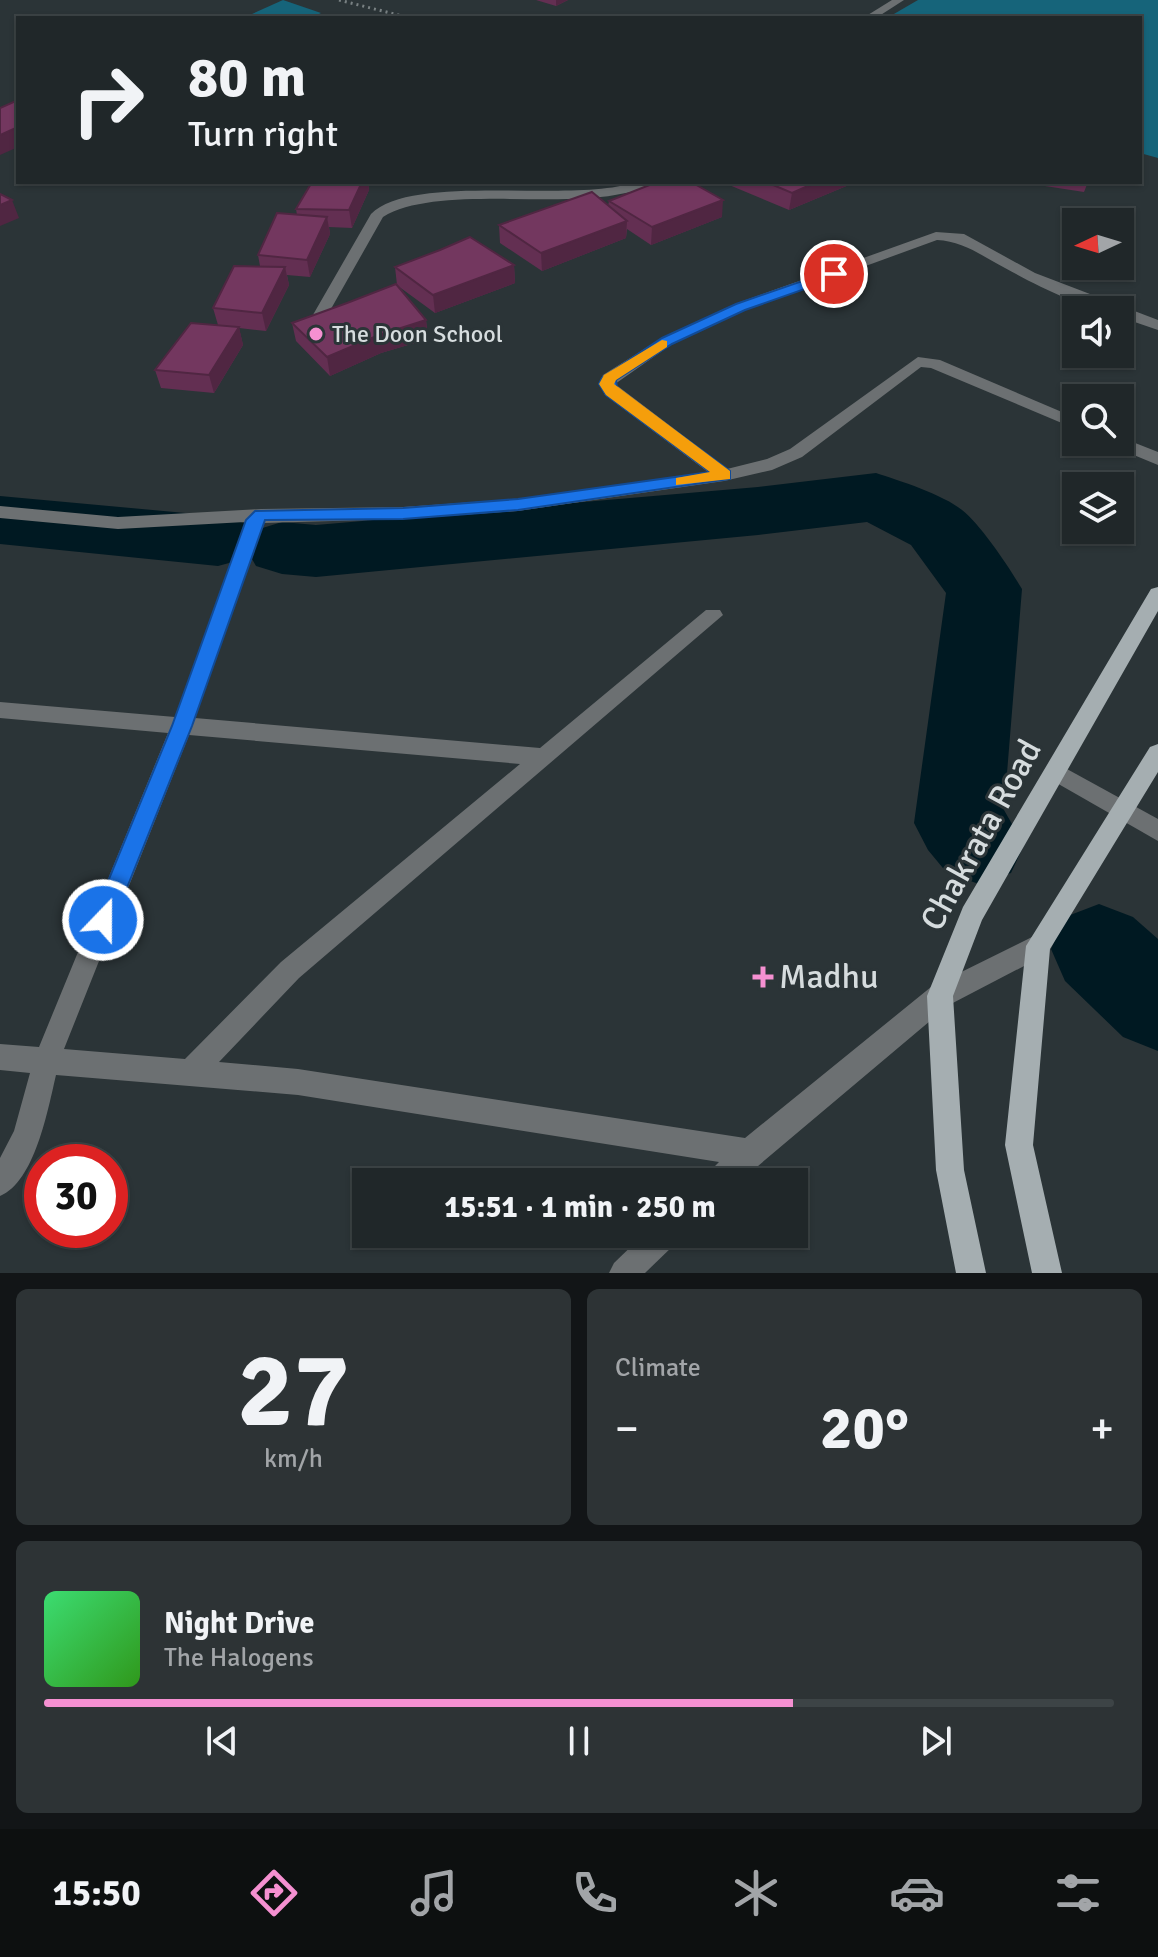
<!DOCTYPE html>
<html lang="en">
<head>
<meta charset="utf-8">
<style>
	:root { --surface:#202729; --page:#2d3335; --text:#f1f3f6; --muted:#a2a5a8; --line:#3d4446; --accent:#f590d1 }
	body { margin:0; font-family:Signika,sans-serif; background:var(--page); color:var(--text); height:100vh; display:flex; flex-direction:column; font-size:30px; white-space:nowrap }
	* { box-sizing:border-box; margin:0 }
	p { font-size:26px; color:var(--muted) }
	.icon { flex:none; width:44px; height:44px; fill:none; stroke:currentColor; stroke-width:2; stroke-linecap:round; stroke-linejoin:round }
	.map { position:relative; height:1273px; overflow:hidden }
	.panel { display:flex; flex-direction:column; gap:16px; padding:16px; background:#121517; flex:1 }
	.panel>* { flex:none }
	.top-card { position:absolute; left:16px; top:16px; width:1126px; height:168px; border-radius:0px; box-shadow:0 2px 6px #0004,0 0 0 2px var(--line); background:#202729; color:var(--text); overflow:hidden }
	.needle { width:52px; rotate:266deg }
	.buttons { position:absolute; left:1062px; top:208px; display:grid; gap:16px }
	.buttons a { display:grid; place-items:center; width:72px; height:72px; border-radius:0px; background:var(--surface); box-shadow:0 2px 6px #0004,0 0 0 2px var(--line); font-size:40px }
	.speed { position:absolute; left:24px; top:1144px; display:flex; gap:16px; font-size:40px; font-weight:700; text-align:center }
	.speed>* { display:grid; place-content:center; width:104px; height:104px; border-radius:50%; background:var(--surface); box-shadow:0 2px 6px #0004,0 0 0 2px var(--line); line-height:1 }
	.speed .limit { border:12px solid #d22; background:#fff; color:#111 }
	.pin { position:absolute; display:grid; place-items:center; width:68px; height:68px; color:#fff; margin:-34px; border:4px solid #fff; border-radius:50%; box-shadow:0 2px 8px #0007 }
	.me { position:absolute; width:88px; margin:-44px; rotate:22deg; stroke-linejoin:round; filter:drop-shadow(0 0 6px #0008) }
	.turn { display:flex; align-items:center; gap:28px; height:168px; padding:0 40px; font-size:36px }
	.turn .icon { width:104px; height:104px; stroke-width:2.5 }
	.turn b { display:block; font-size:56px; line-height:68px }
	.big { font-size:60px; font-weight:700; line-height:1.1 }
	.panel .tile { flex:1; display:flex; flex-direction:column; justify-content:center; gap:12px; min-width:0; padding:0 28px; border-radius:12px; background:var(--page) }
	.panel .dial { align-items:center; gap:0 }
	.dial b { font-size:104px; line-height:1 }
	.song { display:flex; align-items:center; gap:24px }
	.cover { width:96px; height:96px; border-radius:12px; background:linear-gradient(135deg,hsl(140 70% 55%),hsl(110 70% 35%)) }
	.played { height:8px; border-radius:4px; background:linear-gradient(90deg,var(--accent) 70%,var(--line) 70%) }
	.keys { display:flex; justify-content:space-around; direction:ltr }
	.heat { display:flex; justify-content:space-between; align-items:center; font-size:44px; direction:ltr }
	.panel .tiles { flex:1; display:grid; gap:16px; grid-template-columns:1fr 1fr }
	.tile:last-child { grid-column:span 2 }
	.trip { position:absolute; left:352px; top:1168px; width:456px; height:80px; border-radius:0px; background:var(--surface); box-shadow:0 2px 6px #0004,0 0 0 2px var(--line); font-weight:700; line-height:80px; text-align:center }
	.dock { display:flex; height:128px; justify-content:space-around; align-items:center; background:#0d1010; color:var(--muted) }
	.dock .icon { width:56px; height:56px }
	.dock .selected { color:var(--accent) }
	.dock b { font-size:36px; color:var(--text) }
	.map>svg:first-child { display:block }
	.green { fill:#16647a }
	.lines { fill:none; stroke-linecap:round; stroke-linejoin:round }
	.river { fill:#001922; fill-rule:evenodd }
	.path { stroke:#798183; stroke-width:3; stroke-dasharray:2 4; stroke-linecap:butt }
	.minor { fill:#6c7072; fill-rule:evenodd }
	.major { fill:#a5aeb1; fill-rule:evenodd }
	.wall { fill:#632f52 }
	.shaded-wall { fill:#502642 }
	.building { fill:#73375f; stroke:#502642; stroke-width:2 }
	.route { fill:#1a73e8; stroke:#114b97; stroke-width:2 }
	.slow { fill:#f59e0b }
	.poi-dot { fill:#f590d1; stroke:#2b3437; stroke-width:3 }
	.labels { text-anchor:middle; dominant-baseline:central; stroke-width:6; stroke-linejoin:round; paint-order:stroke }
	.far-poi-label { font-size:24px; fill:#d6dcde; stroke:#2b3437; text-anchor:start }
	.near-street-label { font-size:34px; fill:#d6dcde; stroke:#2b3437 }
	.near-poi-label { font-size:34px; fill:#d6dcde; stroke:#2b3437; text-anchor:start }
</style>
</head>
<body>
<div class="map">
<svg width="1158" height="1273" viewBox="0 0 1158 1273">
	<rect width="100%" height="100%" fill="#2b3437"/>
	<g class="green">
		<path d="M283 0 321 13 311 18H243Z"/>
		<path d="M918 0H1158V158L1140 153V18H887Z"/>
	</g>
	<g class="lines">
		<g class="river">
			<path d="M876 473C898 480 944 495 962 510 981 525 1009 567 1022 589L1004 810 1024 845 1011 873 979 884 947 873 928 850 914 823 946 593 911 545 867 522 758 535 316 577 282 574 256 566 248 552 244 559 218 566 0 544V496L218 516 244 523 252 537 256 530 282 522 316 525 758 487Z"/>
			<path d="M1099 904 1133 917 1158 939V1051L1123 1037 1065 981 1051 949 1065 917Z"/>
		</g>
		<path class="path" d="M339 0 410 18"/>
		<g class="minor">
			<path d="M892 0H904L876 18H863Z"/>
			<path d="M636 182H656C645 191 629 192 615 195 552 207 433 186 383 217L319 330 314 332 306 327 371 214C413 172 572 204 636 182Z"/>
			<path d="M936 232 964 234 1035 273 1158 320V330L1120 317V310C1082 310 1038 286 1005 268 982 256 963 241 937 240L745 310 672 344 615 384 727 469 767 459 790 449 918 357 940 360 1076 418V429L931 368 921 367 802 457 772 470 724 481 518 511 403 519 263 523 195 718 540 748 706 610H720L723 615 299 978 219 1062 298 1069 745 1138 931 987 1038 934 1047 938 1050 946 1047 954 949 1005 739 1182H705L709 1172 719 1162 298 1095 56 1075C48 1109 35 1182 0 1196V1158L14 1131 30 1073 0 1070V1044L39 1047 168 733 0 718V702L175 717 245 522 118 529 0 518V506L118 517 261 509 403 507 518 499 708 472 605 395 599 384 603 375 662 338 735 304ZM189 735 520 764 281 962 185 1059 64 1049Z"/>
			<path d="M1120 437 1158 452V465L1112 446 1109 442H1120Z"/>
			<path d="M1056 763 1158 819V841L1048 778 1045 772 1048 766Z"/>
			<path d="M644 1234H680L675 1244 645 1273H609L614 1263Z"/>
		</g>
		<g class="major">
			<path d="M1158 587V611L982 920 953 996 964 1170 986 1273H956L936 1170 927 996 963 907 1151 589Z"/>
			<path d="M1158 744V772L1050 949 1033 1145 1062 1273H1032L1005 1145 1026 946 1150 747Z"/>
		</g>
	</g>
	<g class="wall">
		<path d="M536 0H568L556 6Z"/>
		<path d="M312 182H390L389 183H368L369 190 352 228 329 227 330 234 310 277 287 275 289 285 266 331 239 328 243 345 214 393 161 388 155 370 218 325 213 308 260 266 258 255 297 215 296 209Z"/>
		<path d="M722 182H856L789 210Z"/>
		<path d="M1019 182H1088L1084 192Z"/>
		<path d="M609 201 722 217 651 245 627 229 626 238 542 271 500 243 499 225 608 206Z"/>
		<path d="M514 265 515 283 435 313 398 286 426 320 428 339 381 353 330 376 296 341 292 323 397 285 395 267Z"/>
	</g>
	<g class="shaded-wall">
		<path d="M556 0H568L556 6Z"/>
		<path d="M18 127V147L0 155V135Z"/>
		<path d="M362 182H368L369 190 352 228 349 210Z"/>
		<path d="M817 182H856L789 210 792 193Z"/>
		<path d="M12 200 19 218 0 226V205Z"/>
		<path d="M723 200 722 217 651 245 652 227Z"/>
		<path d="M327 217 330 234 310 277 307 260Z"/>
		<path d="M627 221 626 238 542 271 541 253Z"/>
		<path d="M514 265 515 283 435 313 433 295Z"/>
		<path d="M285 267 289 285 266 331 262 313Z"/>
		<path d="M426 320 428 339 381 353 330 376 327 357 379 335Z"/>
		<path d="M239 327 243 345 214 393 209 375Z"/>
	</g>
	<g class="building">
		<path d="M18 100V127L0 135V108Z"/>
		<path d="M312 182H362L349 210 296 209Z"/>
		<path d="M657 182H691L723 200 652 227 609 201Z"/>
		<path d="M766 182H817L792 193Z"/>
		<path d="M592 192 627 221 541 253 499 225Z"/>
		<path d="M0 194 12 200 0 205Z"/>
		<path d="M277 213 327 217 307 260 258 255Z"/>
		<path d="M470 237 514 265 433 295 395 267 440 250Z"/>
		<path d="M234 266 285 267 262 313 213 308Z"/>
		<path d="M396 284 426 320 379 335 327 357 292 323 347 303Z"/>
		<path d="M191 323 239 327 209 375 155 370Z"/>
	</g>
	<path class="route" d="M834 270 841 274 839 277 745 310 672 344 616 380 617 388 730 471V479L518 510 403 519 265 520 192 726 114 920 111 928 103 931 96 928 92 920 172 726 246 520 255 511 403 508 518 499 710 472 606 395 599 384 602 378 662 338 736 304Z"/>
	<path class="slow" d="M662 340 667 341V347L616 380 614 384 730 471V479L676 485V478L710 472 606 395 599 384 604 375Z"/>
	<g class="poi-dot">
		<circle cx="316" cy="334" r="8"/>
		<path d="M759 965h8v8h8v8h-8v8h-8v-8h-8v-8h8z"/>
	</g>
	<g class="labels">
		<g class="far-poi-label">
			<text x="332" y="334">The Doon School</text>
		</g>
		<g class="near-street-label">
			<text transform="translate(981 835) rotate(-61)">Chakrata Road</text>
		</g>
		<g class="near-poi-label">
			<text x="779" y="977">Madhu</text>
		</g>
	</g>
</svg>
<div class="buttons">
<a><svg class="needle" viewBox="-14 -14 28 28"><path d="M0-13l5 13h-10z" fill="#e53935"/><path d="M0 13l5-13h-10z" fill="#a2a5a8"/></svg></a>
<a><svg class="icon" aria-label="sound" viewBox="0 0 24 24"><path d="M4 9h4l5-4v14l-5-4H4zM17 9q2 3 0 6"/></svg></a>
<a><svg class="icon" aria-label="search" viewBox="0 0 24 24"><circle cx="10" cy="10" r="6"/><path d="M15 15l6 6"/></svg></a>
<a><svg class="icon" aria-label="layers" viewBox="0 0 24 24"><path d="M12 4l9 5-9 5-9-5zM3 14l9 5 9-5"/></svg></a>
</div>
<div class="speed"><div class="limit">30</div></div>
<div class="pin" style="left:834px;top:274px;background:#d93025"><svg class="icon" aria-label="arrive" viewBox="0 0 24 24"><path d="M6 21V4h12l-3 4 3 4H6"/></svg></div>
<svg class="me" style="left:103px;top:920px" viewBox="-20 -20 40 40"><circle r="17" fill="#1a73e8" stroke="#fff" stroke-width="3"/><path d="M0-11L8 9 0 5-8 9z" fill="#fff"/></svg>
<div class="trip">15:51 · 1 min · 250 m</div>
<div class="top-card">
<div class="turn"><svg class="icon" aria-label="right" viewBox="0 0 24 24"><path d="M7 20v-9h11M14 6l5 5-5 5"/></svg><div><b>80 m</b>Turn right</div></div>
</div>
</div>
<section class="panel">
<div class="tiles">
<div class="tile dial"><b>27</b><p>km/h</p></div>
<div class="tile"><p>Climate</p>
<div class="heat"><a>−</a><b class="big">20°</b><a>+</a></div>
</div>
<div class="tile">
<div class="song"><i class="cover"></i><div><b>Night Drive</b><p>The Halogens</p></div></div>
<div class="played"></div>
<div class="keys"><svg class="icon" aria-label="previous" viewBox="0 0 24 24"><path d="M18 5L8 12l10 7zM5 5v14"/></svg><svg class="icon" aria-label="pause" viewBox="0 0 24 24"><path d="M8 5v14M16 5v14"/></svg><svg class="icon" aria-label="next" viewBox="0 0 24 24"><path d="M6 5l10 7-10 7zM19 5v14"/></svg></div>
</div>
</div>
</section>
<nav class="dock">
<b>15:50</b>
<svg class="icon selected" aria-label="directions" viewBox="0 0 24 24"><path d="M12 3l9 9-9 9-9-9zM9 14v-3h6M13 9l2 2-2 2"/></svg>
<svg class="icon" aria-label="music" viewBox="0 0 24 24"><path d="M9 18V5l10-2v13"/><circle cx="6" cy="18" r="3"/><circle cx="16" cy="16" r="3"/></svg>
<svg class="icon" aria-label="phone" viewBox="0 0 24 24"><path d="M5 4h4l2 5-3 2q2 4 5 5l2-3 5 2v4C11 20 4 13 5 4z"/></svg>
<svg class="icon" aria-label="climate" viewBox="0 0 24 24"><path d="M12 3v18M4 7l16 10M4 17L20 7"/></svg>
<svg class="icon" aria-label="car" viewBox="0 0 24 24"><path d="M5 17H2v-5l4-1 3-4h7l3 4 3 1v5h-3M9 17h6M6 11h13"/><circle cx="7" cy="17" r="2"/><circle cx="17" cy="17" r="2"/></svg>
<svg class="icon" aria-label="filters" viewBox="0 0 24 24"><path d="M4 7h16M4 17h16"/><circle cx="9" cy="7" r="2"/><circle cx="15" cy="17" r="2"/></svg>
</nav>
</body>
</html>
